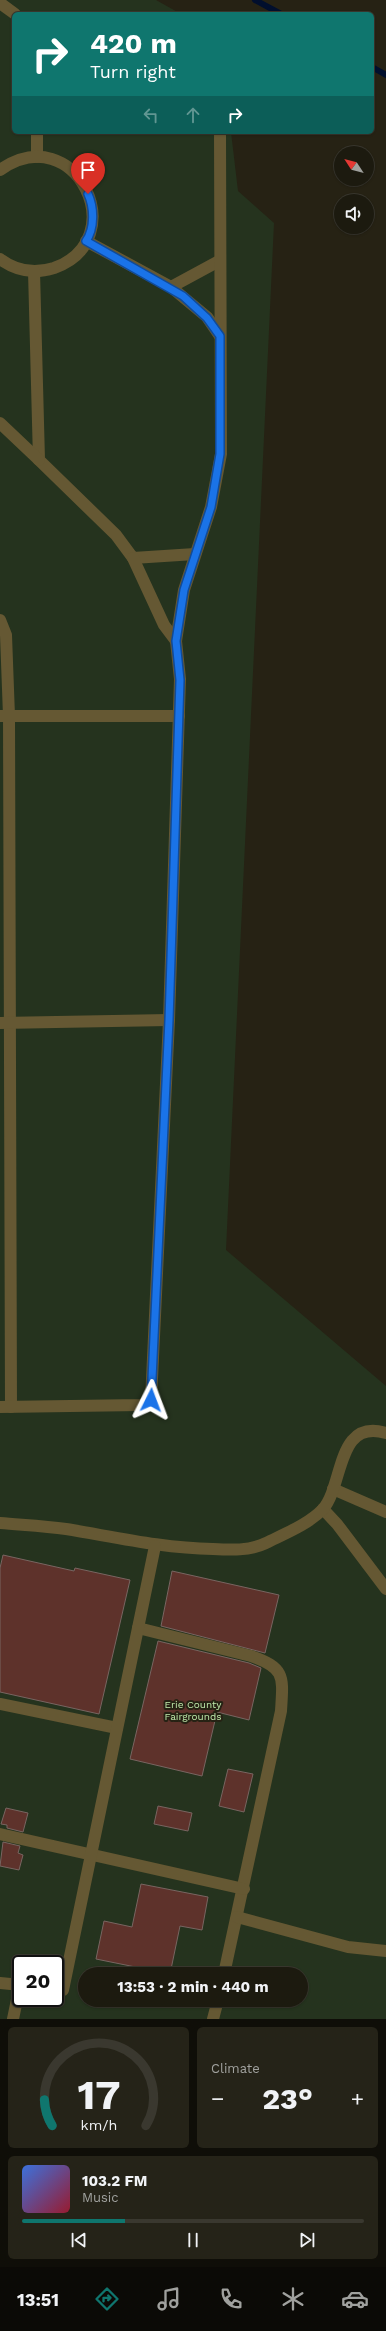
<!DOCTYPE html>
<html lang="en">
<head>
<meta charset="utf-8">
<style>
	:root { --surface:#1c1a0f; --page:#252318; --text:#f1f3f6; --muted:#a0a19e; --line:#3a382f; --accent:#0f766e }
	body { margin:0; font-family:"Work Sans",sans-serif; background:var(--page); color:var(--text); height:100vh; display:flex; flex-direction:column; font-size:15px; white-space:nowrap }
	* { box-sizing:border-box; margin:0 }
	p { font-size:13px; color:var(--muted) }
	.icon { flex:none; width:22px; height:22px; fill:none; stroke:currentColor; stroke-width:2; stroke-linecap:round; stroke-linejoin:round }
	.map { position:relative; height:2019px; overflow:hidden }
	.details { display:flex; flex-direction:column; gap:8px; padding:8px; background:#0f0e08; flex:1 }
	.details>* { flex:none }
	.top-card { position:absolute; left:12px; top:12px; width:362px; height:122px; border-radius:6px; box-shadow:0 1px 3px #0004,0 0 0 1px var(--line); background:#0f766e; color:#fff; overflow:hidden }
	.needle { width:26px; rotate:306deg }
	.tools { position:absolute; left:334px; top:146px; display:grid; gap:8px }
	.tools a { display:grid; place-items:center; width:40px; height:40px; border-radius:50%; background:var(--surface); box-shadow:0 1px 3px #0004,0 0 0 1px var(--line); font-size:20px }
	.speed { position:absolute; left:12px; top:1955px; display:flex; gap:8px; font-size:20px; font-weight:700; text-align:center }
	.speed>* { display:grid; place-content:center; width:52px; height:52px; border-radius:50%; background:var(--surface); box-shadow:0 1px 3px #0004,0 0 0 1px var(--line); line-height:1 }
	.speed .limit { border:2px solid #111; border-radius:6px; background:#fff; color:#111 }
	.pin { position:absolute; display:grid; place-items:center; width:34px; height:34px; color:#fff; margin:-41px -17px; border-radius:50% 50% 50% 0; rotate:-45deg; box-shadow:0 0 4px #0007 }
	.pin .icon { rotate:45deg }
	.me { position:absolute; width:44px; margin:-22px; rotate:3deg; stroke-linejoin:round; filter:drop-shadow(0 0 3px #0008) }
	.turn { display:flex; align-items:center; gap:14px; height:84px; padding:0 12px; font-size:18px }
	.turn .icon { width:52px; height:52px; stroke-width:2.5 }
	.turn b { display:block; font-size:28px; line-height:34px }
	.lanes { display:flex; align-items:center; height:38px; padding:0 12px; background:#0003; justify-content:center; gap:20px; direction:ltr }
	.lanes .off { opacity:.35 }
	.big { font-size:30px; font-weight:700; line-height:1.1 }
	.details .widget { flex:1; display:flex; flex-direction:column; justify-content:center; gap:6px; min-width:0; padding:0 14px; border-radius:6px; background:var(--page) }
	.details .dial { align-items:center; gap:0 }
	.dial svg { height:104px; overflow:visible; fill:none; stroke:var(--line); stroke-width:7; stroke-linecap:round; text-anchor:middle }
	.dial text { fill:var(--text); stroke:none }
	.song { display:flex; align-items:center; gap:12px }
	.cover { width:48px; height:48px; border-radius:6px; background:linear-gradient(135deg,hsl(220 70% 55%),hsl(350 70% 35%)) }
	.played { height:4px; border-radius:2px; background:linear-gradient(90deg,var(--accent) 30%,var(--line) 30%) }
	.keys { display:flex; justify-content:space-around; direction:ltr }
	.heat { display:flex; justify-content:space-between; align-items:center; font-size:22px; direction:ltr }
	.details .tiles { flex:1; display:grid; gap:8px; grid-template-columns:1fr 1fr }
	.widget:last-child { grid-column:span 2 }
	.trip { position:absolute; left:78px; top:1967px; width:230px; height:40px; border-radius:20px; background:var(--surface); box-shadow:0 1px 3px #0004,0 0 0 1px var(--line); font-weight:700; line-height:40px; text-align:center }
	.menu { display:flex; height:64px; justify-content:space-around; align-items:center; background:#0b0a06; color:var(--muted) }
	.menu .icon { width:28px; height:28px }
	.menu .selected { color:var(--accent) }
	.menu b { font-size:18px; color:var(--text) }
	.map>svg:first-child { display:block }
	.green { fill:#25331e; fill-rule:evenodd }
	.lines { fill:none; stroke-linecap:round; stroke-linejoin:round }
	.stream { stroke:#010f2d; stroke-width:6 }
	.building { fill:#5e322b; stroke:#786561 }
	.minor { stroke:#655833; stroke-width:12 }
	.route-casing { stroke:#114b97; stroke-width:10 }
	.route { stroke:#1a73e8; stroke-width:7 }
	.labels { text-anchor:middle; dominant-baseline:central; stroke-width:4; stroke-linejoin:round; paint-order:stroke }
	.park-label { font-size:10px; fill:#bfeaab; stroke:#262214 }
</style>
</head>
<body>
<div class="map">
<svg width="386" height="2019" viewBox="0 0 386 2019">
	<rect width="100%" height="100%" fill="#262214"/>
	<path class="green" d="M0 0H156L181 14H14V132H231L238 191 274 223 226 1250 386 1386V2019H0ZM21 1964H55V1998H21ZM85 1974H301V2000H85Z"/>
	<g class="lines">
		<g class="stream">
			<path d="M255 0 281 14"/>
			<path d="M372 67 386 75"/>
		</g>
	</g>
	<g class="building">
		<path d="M3 1555 74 1571 75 1568 130 1580 99 1714 0 1692V1568Z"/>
		<path d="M172 1571 279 1595 265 1653 161 1626Z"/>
		<path d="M158 1641 249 1663 261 1668 249 1720 217 1712 202 1776 130 1759Z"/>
		<path d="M228 1769 253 1774 244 1812 219 1806Z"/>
		<path d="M158 1806 192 1813 188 1831 154 1824Z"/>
		<path d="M6 1808 28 1813 23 1832 7 1828V1825L1 1824Z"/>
		<path d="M3 1842 20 1846 18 1853 23 1855 19 1870 0 1866Z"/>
		<path d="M141 1884 208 1897 202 1930 180 1926 170 1974 96 1959 104 1921 132 1927Z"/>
	</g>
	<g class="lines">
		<g class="minor">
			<path d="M0 3 15 14"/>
			<path d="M37 157V132"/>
			<path d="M0 170C76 117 134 240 54 268 35 274 16 271 0 259"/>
			<path d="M86 241 171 287 219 261"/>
			<path d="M34 271 39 460 116 535 133 558 195 554"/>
			<path d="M171 287 207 317 220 336"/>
			<path d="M0 423 39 460"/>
			<path d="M133 558 164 625 176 641"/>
			<path d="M0 620 6 635 9 716 11 1407"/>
			<path d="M0 716H179"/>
			<path d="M0 1023 169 1020"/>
			<path d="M0 1407 141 1405 151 1400 169 1020 180 679 176 641 184 590 211 507 221 454 220 132"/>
			<path d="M333 1489 386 1512"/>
			<path d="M323 1509 337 1524 386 1589"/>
			<path d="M0 1523C22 1525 44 1526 66 1529 115 1537 162 1548 213 1549 231 1550 249 1551 266 1543 284 1534 309 1524 323 1509 344 1485 336 1418 386 1433"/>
			<path d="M138 1628 251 1656C286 1668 283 1677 281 1711L224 1974"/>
			<path d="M0 1704 117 1728"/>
			<path d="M0 1834 244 1889"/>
			<path d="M237 1917 348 1947 386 1951"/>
			<path d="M0 1983 21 1985"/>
			<path d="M55 1989 63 1990 155 1546"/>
			<path d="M13 2019 20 1985"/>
			<path d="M213 2019 218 2000"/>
		</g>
	</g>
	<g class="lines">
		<defs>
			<path id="route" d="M88 194C94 207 95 228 86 241L183 296 207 318 220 336V454L211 507 184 590 176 641 180 680 169 1020 151 1400"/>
		</defs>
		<use href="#route" class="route-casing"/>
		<use href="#route" class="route"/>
	</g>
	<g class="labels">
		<g class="park-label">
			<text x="193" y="1704">Erie County<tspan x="193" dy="12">Fairgrounds</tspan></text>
		</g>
	</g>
</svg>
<div class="tools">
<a><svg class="needle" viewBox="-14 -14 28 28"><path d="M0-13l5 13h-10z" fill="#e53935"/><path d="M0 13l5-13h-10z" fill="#a0a19e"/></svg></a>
<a><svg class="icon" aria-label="sound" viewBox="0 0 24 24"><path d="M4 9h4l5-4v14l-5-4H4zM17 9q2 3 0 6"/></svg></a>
</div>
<div class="speed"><div class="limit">20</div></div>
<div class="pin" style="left:88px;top:194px;background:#d93025"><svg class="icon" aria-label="arrive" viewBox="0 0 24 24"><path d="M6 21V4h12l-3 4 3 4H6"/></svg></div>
<svg class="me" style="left:151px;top:1400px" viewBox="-20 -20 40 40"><path d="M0-17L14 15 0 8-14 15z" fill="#1a73e8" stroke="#fff" stroke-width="4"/></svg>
<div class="trip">13:53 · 2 min · 440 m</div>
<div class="top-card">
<div class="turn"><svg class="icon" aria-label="right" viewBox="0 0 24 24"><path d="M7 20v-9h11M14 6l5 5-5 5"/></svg><div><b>420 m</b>Turn right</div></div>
<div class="lanes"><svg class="icon off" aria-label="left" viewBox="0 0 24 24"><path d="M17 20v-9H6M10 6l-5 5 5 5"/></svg><svg class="icon off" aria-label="ahead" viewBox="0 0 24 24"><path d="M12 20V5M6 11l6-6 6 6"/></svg><svg class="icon" aria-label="right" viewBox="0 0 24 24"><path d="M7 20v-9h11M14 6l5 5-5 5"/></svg></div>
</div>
</div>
<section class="details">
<div class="tiles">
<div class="widget dial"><svg viewBox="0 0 100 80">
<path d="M14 69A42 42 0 1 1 86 69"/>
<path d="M14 69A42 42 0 0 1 8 49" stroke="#0f766e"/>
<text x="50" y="56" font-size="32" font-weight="700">17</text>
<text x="50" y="72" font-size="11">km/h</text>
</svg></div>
<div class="widget"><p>Climate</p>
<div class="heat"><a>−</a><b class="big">23°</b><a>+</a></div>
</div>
<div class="widget">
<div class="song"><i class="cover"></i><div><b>103.2 FM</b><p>Music</p></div></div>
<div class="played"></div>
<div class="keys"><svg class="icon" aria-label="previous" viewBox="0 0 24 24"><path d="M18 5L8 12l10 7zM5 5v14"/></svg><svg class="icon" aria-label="pause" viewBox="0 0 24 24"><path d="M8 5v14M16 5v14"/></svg><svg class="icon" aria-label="next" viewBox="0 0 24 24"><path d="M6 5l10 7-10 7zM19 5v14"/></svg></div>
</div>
</div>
</section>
<nav class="menu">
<b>13:51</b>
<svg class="icon selected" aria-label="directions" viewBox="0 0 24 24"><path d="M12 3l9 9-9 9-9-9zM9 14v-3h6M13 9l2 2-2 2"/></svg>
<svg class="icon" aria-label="music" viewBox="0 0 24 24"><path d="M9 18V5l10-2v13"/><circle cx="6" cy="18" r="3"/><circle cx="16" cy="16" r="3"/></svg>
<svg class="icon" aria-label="phone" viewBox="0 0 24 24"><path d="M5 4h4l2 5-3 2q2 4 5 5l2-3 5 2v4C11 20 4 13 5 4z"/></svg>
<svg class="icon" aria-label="climate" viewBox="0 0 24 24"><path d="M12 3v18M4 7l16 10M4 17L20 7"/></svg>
<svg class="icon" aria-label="car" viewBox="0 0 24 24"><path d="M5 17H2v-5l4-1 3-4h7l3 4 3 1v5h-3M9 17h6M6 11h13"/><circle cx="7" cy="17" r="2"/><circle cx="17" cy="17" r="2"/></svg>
</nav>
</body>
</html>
